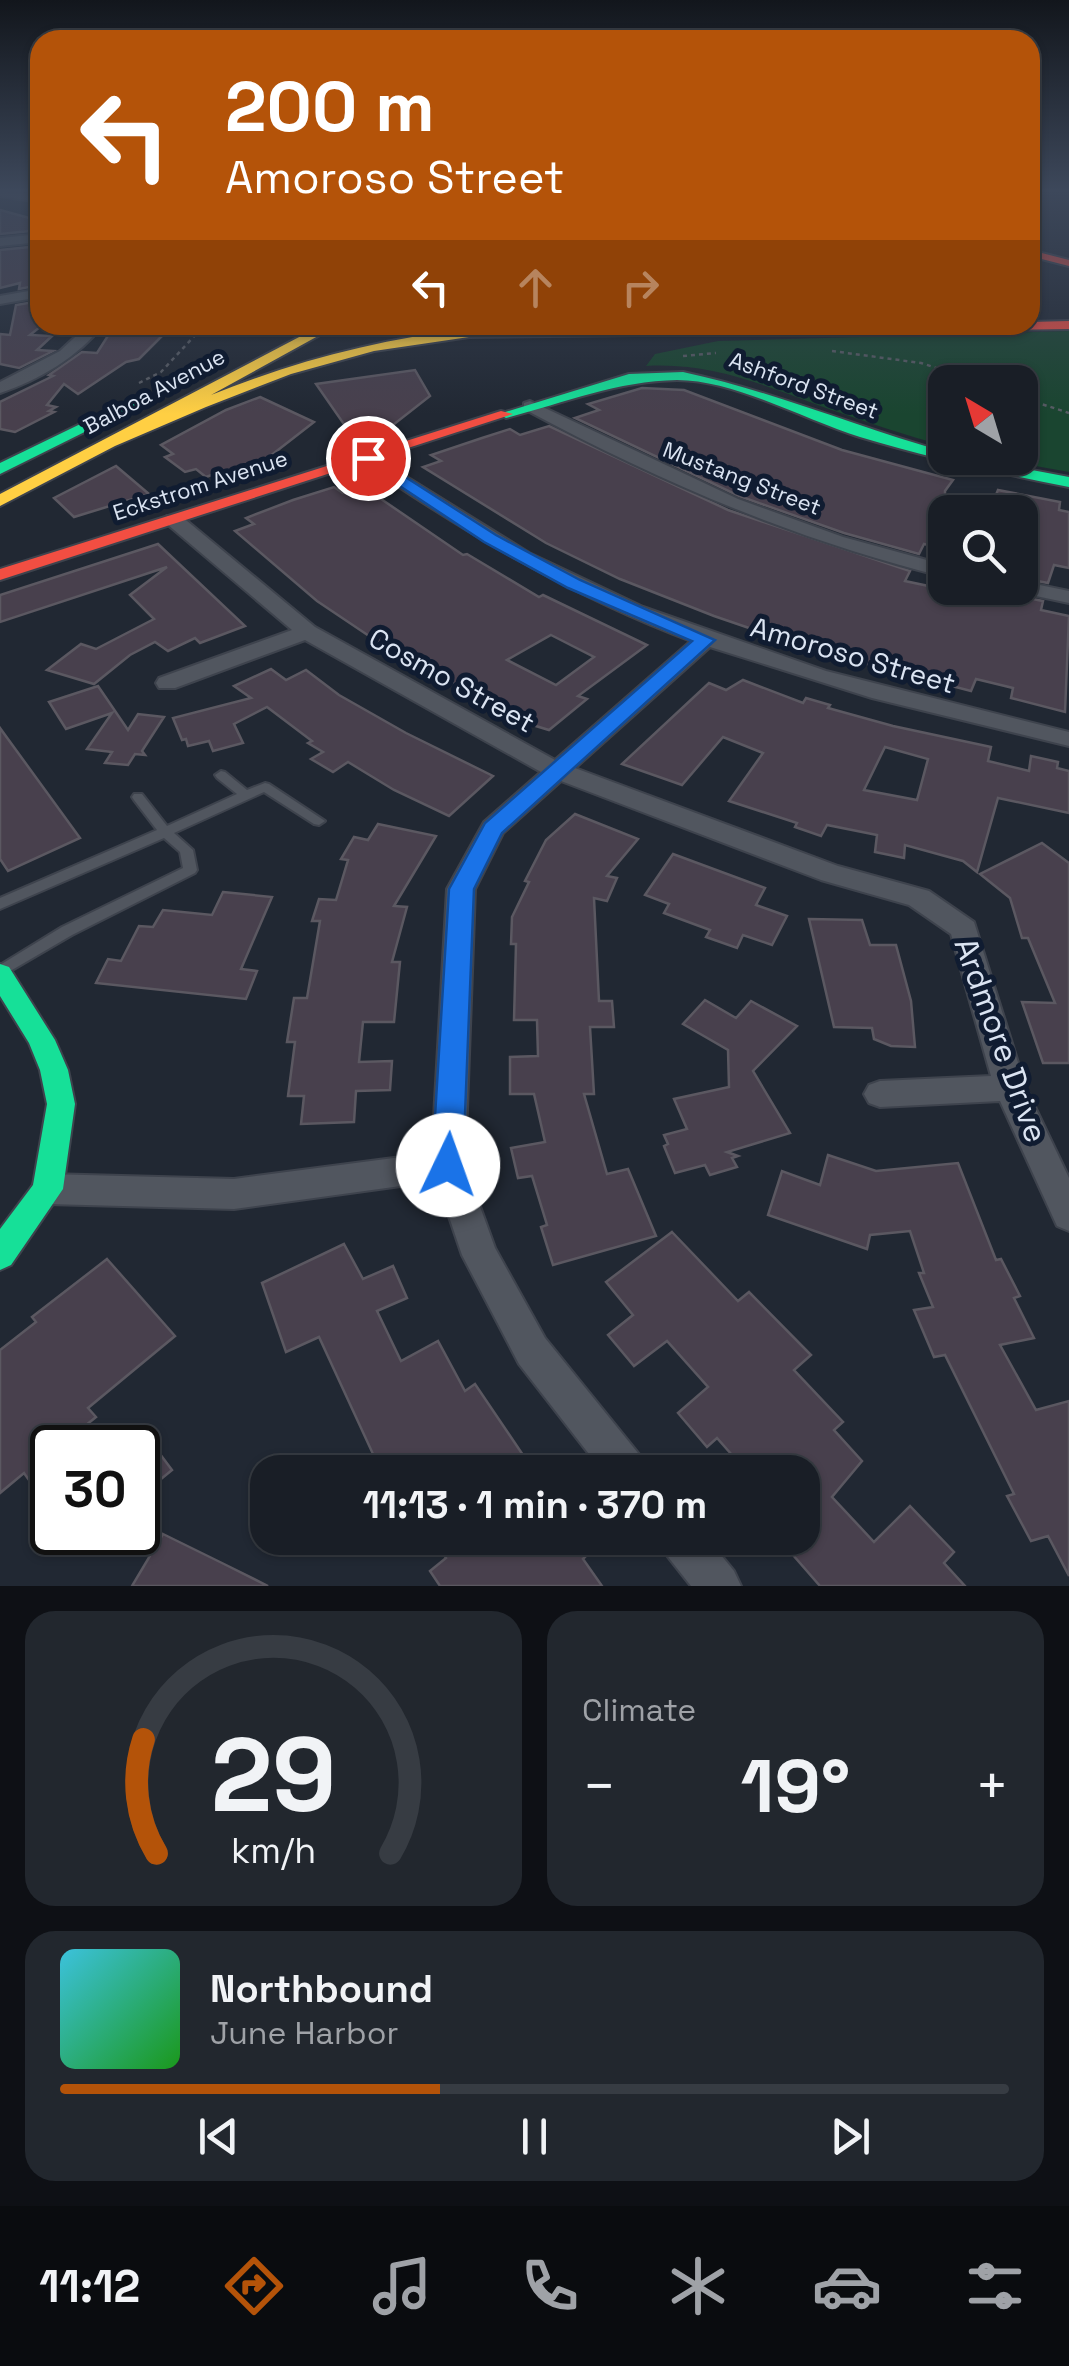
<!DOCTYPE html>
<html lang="en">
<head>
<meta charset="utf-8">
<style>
	:root { --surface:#191e26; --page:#22272e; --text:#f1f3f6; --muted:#9fa2a7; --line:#373c43; --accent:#b45309 }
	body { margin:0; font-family:"Space Grotesk",sans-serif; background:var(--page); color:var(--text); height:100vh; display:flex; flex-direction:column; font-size:38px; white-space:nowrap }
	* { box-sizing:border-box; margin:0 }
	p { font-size:32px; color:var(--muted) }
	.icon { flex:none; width:55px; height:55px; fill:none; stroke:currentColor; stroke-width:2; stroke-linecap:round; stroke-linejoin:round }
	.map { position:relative; height:1586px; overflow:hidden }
	.side { display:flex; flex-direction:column; gap:25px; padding:25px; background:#0e1015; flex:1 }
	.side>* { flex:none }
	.top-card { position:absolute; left:30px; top:30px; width:1010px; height:305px; border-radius:30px; box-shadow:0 2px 8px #0004,0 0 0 2px var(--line); background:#b45309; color:#fff; overflow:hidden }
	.needle { width:65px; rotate:322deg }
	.buttons { position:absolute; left:928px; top:365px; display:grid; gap:20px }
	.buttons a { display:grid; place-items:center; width:110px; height:110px; border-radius:20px; background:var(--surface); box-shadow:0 2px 8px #0004,0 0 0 2px var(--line); font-size:50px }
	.speed { position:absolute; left:30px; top:1425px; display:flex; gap:20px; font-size:50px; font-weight:700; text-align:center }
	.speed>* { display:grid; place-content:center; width:130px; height:130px; border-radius:50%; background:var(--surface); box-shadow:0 2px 8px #0004,0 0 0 2px var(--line); line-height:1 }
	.speed .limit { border:5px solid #111; border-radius:15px; background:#fff; color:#111 }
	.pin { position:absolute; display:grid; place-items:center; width:85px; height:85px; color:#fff; margin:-42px; border:5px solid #fff; border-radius:50%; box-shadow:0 2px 10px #0007 }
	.me { position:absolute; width:110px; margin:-55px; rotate:3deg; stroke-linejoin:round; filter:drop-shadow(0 0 8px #0008) }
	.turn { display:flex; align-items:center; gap:35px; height:210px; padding:0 30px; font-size:45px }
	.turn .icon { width:130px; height:130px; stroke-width:2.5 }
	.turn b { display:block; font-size:70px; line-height:85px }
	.lanes { display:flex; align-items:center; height:95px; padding:0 30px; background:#0003; justify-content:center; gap:50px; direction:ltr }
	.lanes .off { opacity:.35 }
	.big { font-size:75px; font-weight:800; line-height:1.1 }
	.side .widget { flex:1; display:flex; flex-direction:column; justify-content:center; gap:15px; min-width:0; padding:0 35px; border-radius:30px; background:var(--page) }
	.side .dial { align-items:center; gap:0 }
	.dial svg { height:260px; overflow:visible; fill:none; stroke:var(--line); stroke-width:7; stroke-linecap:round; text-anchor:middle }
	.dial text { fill:var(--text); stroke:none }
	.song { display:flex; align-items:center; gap:30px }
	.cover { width:120px; height:120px; border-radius:15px; background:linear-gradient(135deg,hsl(190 70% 55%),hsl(120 70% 35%)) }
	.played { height:10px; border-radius:5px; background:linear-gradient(90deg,var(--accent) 40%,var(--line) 40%) }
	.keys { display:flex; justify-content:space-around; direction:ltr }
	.heat { display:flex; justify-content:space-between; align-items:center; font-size:55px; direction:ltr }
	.side .tiles { flex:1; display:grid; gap:25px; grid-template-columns:1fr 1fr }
	.widget:last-child { grid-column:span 2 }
	.trip { position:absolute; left:250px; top:1455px; width:570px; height:100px; border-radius:30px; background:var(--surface); box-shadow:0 2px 8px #0004,0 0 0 2px var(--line); font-weight:800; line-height:100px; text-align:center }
	.tab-bar { display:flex; height:160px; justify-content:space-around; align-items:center; background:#0a0c0f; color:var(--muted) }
	.tab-bar .icon { width:70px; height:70px }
	.tab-bar .on { color:var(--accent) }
	.tab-bar b { font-size:45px; color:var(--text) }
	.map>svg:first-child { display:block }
	.green { fill:#1a4530 }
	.building { fill:#48404d; stroke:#5b5861; stroke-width:2.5; fill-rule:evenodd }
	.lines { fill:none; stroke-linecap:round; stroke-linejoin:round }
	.lane-casing { stroke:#3e434d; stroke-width:4 }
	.street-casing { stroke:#3e434d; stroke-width:4 }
	.fast-casing { stroke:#3e434d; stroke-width:4 }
	.slow-casing { stroke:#3e434d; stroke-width:4 }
	.jam-casing { stroke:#3e434d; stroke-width:4 }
	.path { stroke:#575b63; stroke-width:2.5; stroke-dasharray:4 4; stroke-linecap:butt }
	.lane { fill:#51565f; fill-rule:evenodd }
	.street { fill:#51565f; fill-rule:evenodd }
	.fast { fill:#16e098; fill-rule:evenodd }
	.slow { fill:#ffcf43; fill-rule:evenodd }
	.jam { fill:#f24e42; fill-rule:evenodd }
	.route { fill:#1a73e8; stroke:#114b97; stroke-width:2.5 }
	.labels { text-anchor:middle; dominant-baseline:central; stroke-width:10; stroke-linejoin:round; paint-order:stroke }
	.far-street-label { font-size:22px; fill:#dbe4f2; stroke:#101c31 }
	.street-label { font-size:28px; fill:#dbe4f2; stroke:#101c31 }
	.near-street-label { font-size:32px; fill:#dbe4f2; stroke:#101c31 }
</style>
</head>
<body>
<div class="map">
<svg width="1069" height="1586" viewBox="0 0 1069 1586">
	<rect width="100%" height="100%" fill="#212833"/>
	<path class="green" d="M1069 331V472L990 458H1020V382H945V446C905 435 866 422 826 408 766 386 712 362 646 366L655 354 718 341Z"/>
	<g class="building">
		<path d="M0 210 40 221V230L0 234Z"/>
		<path d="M40 246V285L19 289 20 283 0 288V250Z"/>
		<path d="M40 301V327L30 335 52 336 37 350 53 351 19 368 0 364V334L10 335 16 305Z"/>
		<path d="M136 325H173L139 359 126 362 78 394 64 384 47 405 56 407 49 411 54 412 15 432 0 429V402L53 376 49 375 82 352 97 353 111 331H133Z"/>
		<path d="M415 370 430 396 393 425 357 443 316 384Z"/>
		<path d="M642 388 684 390 842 450 953 480 945 491V549L924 544 919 554 844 533 739 496 575 418 599 410 588 404Z"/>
		<path d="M260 397 314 422 247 474 220 472 206 477 196 469 185 472 165 457 173 454 161 445 226 410Z"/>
		<path d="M549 426 728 510 910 571 905 581 1019 605 1022 597 1043 601 1041 610 1069 616 1065 712 1011 698 1013 688 976 679 971 691 813 650 714 616 620 579 546 543 423 467 441 461 431 455 482 438 510 429 520 435Z"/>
		<path d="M116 466 149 494 74 517 54 498Z"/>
		<path d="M362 486 463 555 467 554 539 597 543 595 647 645 578 696 587 699 549 730 526 723 378 642 317 601 235 531 254 524 246 518 293 500 334 487 343 493ZM551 635 594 657 556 685 507 660Z"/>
		<path d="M998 490 1060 502 1059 510 1069 512V568L1054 565 1048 583 1027 579 1032 560 1020 557V533L1026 512H989Z"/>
		<path d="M158 544 245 626 200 643 195 638 168 651 155 642 130 655 94 684 47 670 81 644 96 649 154 619 130 595 167 567 0 622V595Z"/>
		<path d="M271 669 286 680 306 670 339 695 406 733 493 776 449 816 394 790 348 762 333 772 311 759 323 752 308 743 312 741 267 707 234 724 243 743 213 751 209 741 188 746 186 739 182 740 173 718 251 698 234 686Z"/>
		<path d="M743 680 803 703 806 698 830 705 828 708 893 726 991 747 988 761 1029 771 1031 756 1058 762 1057 768 1069 771V813L998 798 977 872 963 861 905 845 904 858 875 852 877 835 827 825 821 836 795 827 797 823 729 801 763 753 723 737 682 785 622 764 709 683 726 690ZM885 747 928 759 917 800 864 790Z"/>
		<path d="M98 686 128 730 138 714 164 717 142 751 145 755 135 754 128 765 105 763 112 752 87 749 112 713 66 729 49 702Z"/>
		<path d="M0 728 80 838 8 871 0 859Z"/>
		<path d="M575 814 638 839 607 876 617 878 607 901 594 898 599 1001H612L614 1027H590L594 1094H584L607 1174 628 1169 656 1236 553 1265 541 1227 547 1225 532 1176 518 1178 511 1148 545 1142 534 1094H510V1057L538 1056 537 1020H514L516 944H511L512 917 529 882 525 881 546 840Z"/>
		<path d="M378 824 436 836 394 906 407 907 392 962H400L394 1022H363L359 1062 392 1061 390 1090 356 1091 354 1122 301 1124 304 1096H288L295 1042H287L294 998H307L320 921H312L319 899 336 900 348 860 341 859 354 837 368 840Z"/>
		<path d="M1042 843 1069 863V1063H1043L1022 1002 1055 1003 1028 938H1022L1010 898 980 874Z"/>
		<path d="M673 854 765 888 756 905 787 916 772 945 743 935 737 948 706 937 710 930 664 913 669 904 645 895Z"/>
		<path d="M223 892 272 897 241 969 257 971 246 999 96 983 108 959 121 961 139 926 153 927 163 910 212 915Z"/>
		<path d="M809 919 862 920 870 945H896L911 1001 915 1047 891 1046 874 1039 872 1028 834 1027Z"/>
		<path d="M705 1000 736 1018 751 1001 797 1026 753 1071 790 1133 727 1152 738 1156 732 1158 737 1167 710 1175 705 1165 675 1173 664 1146 668 1144 664 1135 687 1129 674 1099 729 1087 728 1050 683 1024Z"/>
		<path d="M828 1155 876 1171 958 1163 996 1260 1001 1259 1020 1296 1014 1298 1034 1338 1000 1345 1036 1410 1069 1401V1576L1048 1536 1031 1541 1007 1496 1014 1494 945 1355 934 1357 914 1310 933 1307 919 1273H924L910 1231 870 1235 867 1249 768 1215 782 1171 820 1185Z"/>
		<path d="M672 1232 738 1301 749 1292 811 1355 794 1370 843 1422 834 1430 862 1461 832 1497 874 1542 910 1506 954 1552 944 1563 965 1586H820L793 1555 802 1545V1472H747L717 1438 707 1447 678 1413 708 1387 667 1341 634 1366 608 1335 633 1315 606 1282Z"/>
		<path d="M344 1244 363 1279 393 1266 407 1298 377 1311 401 1361 438 1341 465 1391 475 1384 525 1458 506 1472H347L373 1454 319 1337 286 1352 262 1283Z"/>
		<path d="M107 1259 175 1336 88 1408 96 1417 70 1438 78 1448H52V1477L36 1490 24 1473 0 1493V1350L36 1322 32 1317Z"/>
		<path d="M154 1446 172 1470 155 1484 138 1460Z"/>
		<path d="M163 1534 224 1564 268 1586H132Z"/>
		<path d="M455 1538H574L587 1555 583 1559 602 1586H440L430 1571 446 1558 440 1549Z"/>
	</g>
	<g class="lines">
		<defs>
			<path id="lane" d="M221 771 225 772 247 790 265 783 269 784 325 821 319 825 314 824 264 792 174 833 193 850 197 870 195 873 72 935 0 977V965L62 927 183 868 180 852 164 838 0 909V898L157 830 134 800 132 797 134 794H142L167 826 237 794 217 778 215 775Z"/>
			<g id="street">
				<path d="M0 192 40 196V202L0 196Z"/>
				<path d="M40 234V242L0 246V238Z"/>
				<path d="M40 289V297L0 304V296Z"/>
				<path d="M88 325H103C78 357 39 380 0 393V382L60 351Z"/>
				<path d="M530 401 738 499 843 537 945 565V577C796 540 660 482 524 409V403Z"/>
				<path d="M368 453 529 553 643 607 826 671 1069 732V746L872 698 710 647 575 768 838 866 929 891 974 922 1026 1088 1069 1178V1231L1057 1226 1000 1101 880 1107 869 1103 864 1094 869 1085 880 1081 991 1076 951 934 909 905 821 880 561 781 503 833 475 889 465 1165 495 1248 545 1338 642 1458 648 1472H603L519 1364 462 1255 437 1181 234 1209 48 1204 36 1200 31 1189 36 1178 48 1174 234 1179 432 1153 447 889 484 822 541 772 305 640 175 688H159L156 683 159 678 292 630 167 524V516H181L315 627 555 760 691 641C572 596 467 534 362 462L359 458Z"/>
				<path d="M1020 581 1069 591V603L1013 591 1010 588H1020Z"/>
				<path d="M659 1538H707L734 1571 741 1586H691L665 1553Z"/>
			</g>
			<g id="fast">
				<path d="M683 372C772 391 857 427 945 452V458H969L1069 477V487C998 473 929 458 860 437 805 420 735 380 677 380 617 381 564 403 506 418L499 414 629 374Z"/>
				<path d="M136 397 143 401 141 404 0 474V463Z"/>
				<path d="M0 964 9 967 55 1040 68 1070 75 1104 63 1189 11 1265 0 1270V1229L33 1185 47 1104 40 1070 29 1043 0 996Z"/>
			</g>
			<path id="slow" d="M322 325H338L211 395C295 361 379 339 469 329L884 325 887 328 881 332 469 337 374 351 291 374 206 407 115 446 0 506V494Z"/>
			<g id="jam">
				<path d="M1030 250 1069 260V266L1030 256Z"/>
				<path d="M1069 321V329L881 332 875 328 878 325H1030V322Z"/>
				<path d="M501 411 513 414 0 580V569Z"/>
			</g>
		</defs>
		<use href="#lane" class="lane-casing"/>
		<use href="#street" class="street-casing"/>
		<use href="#fast" class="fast-casing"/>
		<use href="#slow" class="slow-casing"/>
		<use href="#jam" class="jam-casing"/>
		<g class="path">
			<path d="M832 351 921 363 980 382"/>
			<path d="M683 356 716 353"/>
			<path d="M139 383 161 372 199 331 196 325"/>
			<path d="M1020 397 1069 413"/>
		</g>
		<use href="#lane" class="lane"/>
		<use href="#street" class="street"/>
		<use href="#fast" class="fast"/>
		<use href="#slow" class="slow"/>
		<use href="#jam" class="jam"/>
	</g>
	<linearGradient id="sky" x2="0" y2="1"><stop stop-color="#12161c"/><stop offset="0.46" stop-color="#3d485b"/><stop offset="1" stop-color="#3d485b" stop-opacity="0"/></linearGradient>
	<rect width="1069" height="414" fill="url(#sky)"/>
	<path class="route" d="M368 453 496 535 580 580 715 640 502 833 474 889 463 1165 458 1174 448 1178 437 1174 432 1165 449 889 485 823 692 641 568 588 484 542 362 461V455Z"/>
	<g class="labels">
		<g class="far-street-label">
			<text transform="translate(804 385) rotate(20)">Ashford Street</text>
			<text transform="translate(154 391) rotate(-28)">Balboa Avenue</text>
			<text transform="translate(742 478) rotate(21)">Mustang Street</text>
			<text transform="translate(200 485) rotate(-18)">Eckstrom Avenue</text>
		</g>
		<g class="street-label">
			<text transform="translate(853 655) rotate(16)">Amoroso Street</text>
			<text transform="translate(452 680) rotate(29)">Cosmo Street</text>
		</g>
		<g class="near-street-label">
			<text transform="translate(1001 1040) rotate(70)">Ardmore Drive</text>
		</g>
	</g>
</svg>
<div class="buttons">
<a><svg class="needle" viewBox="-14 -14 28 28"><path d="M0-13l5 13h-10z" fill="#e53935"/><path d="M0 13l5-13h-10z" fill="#9fa2a7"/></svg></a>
<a><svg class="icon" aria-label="search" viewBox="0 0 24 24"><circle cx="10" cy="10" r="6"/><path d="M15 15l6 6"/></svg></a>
</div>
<div class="speed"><div class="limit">30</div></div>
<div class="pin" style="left:368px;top:458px;background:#d93025"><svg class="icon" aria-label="arrive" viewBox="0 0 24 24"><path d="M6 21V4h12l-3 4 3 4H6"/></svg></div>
<svg class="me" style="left:448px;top:1165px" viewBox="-20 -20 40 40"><circle r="19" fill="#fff"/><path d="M0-13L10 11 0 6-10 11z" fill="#1a73e8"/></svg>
<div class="trip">11:13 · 1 min · 370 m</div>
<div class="top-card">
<div class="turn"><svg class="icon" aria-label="left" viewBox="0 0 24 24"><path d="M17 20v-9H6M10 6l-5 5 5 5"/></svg><div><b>200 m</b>Amoroso Street</div></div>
<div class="lanes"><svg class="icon" aria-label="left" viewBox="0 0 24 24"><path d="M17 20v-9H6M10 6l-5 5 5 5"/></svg><svg class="icon off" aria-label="ahead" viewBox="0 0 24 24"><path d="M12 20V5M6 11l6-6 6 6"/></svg><svg class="icon off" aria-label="right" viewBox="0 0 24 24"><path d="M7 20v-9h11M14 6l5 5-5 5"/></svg></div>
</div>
</div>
<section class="side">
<div class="tiles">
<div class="widget dial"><svg viewBox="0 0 100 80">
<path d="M14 69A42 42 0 1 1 86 69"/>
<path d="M14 69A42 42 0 0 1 10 34" stroke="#b45309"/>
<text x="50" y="56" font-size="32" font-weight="700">29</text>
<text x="50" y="72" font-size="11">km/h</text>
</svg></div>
<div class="widget"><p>Climate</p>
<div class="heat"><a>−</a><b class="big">19°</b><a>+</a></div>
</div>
<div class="widget">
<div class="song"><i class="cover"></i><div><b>Northbound</b><p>June Harbor</p></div></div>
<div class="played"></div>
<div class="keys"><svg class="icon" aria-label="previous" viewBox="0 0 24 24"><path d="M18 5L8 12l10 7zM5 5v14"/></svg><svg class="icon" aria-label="pause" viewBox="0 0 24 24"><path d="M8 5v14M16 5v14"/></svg><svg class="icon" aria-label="next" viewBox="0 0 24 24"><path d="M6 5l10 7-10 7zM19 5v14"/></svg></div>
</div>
</div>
</section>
<nav class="tab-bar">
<b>11:12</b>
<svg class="icon on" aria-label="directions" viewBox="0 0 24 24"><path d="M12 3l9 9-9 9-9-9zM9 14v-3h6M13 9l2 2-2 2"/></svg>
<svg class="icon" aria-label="music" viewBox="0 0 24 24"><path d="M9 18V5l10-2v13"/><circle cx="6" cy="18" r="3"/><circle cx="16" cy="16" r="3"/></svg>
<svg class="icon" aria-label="phone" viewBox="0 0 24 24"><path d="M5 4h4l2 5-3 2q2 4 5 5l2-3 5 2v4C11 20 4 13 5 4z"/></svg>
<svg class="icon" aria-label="climate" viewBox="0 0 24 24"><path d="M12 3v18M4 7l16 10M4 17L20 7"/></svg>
<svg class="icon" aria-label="car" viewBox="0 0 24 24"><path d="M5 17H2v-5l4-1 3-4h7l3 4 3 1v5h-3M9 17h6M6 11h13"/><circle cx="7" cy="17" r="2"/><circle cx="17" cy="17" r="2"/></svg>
<svg class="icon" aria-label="filters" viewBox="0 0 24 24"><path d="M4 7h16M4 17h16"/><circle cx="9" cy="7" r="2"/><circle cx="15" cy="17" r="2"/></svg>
</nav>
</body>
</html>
